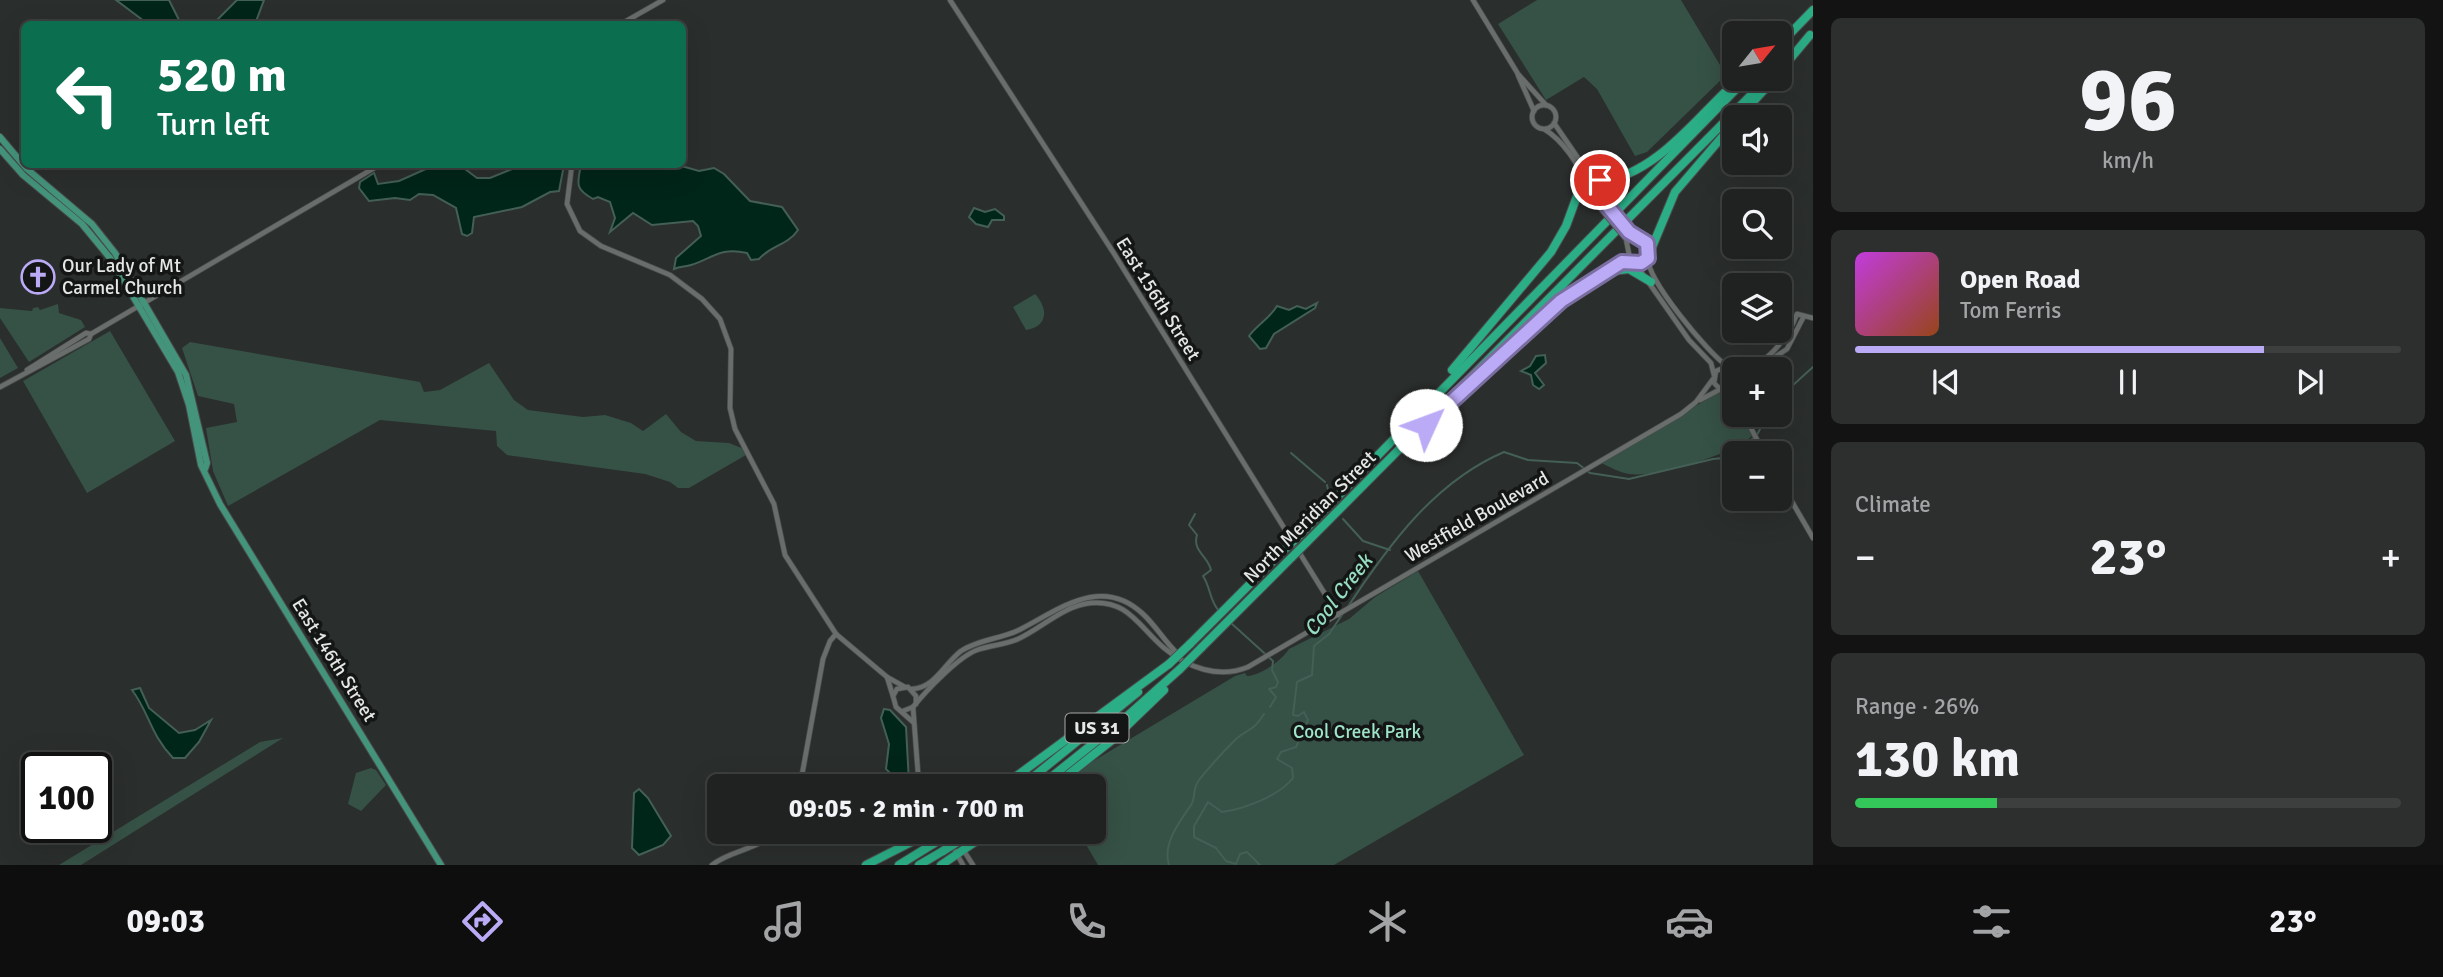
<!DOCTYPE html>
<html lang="en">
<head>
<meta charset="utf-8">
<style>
	:root { --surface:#202221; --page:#2d2f2e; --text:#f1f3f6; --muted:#a2a4a5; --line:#3d3f3f; --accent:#bbaaf6 }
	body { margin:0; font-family:Signika,sans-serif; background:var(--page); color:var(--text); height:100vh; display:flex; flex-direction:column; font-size:26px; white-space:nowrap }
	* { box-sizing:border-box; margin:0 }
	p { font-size:23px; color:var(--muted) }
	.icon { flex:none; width:38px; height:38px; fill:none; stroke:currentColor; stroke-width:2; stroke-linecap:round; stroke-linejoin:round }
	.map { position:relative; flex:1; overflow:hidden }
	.side { display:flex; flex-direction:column; gap:18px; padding:18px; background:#121312; width:630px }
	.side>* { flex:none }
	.guide { position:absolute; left:21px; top:21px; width:665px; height:147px; border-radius:10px; box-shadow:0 7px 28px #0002,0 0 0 2px var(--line); background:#0b6e4f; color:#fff; overflow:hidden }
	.needle { width:46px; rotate:60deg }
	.buttons { position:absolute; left:1722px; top:21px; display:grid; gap:14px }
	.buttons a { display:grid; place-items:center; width:70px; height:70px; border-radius:10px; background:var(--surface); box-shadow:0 7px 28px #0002,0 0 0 2px var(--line); font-size:35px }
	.speed { position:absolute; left:21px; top:752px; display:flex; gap:14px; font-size:35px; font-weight:700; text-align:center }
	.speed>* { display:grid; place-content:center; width:91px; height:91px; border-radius:50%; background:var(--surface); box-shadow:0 7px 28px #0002,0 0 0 2px var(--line); line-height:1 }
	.speed .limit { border:4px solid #111; border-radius:10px; background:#fff; color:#111 }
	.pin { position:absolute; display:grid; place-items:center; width:60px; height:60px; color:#fff; margin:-30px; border:4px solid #fff; border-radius:50%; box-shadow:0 2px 7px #0007 }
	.me { position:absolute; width:77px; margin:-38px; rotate:47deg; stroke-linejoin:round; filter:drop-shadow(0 0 5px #0008) }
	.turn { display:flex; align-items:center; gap:24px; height:147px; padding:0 21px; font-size:32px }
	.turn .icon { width:91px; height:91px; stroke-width:2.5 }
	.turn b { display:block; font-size:49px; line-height:60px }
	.big { font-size:52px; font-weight:800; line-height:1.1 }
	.side .widget { flex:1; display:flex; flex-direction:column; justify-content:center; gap:10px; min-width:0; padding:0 24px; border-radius:10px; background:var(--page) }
	.side .dial { align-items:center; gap:0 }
	.dial b { font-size:91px; line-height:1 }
	.song { display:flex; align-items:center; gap:21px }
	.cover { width:84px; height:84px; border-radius:10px; background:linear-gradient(135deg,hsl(290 70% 55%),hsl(20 70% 35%)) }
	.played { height:7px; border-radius:4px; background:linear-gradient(90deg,var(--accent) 75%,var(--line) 75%) }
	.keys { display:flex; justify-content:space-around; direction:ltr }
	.heat { display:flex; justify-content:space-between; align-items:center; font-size:38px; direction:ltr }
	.charge { height:10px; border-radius:5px; background:linear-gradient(90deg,#34c759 26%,var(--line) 0) }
	.trip { position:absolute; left:707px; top:774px; width:399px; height:70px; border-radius:10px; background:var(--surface); box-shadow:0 7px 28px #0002,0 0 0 2px var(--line); font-weight:800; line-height:70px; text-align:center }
	.tabs { display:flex; height:112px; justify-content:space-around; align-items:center; background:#0d0e0d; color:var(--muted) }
	.tabs .icon { width:49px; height:49px }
	.tabs .current { color:var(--accent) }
	.tabs b { font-size:32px; color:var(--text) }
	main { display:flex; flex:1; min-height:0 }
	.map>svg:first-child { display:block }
	.green { fill:#365146 }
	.water { fill:#002519; stroke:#445f56; stroke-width:2 }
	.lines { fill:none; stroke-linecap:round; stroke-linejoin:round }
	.stream { stroke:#445f56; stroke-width:2 }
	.tertiary-casing { stroke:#494c4b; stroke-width:6 }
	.primary-casing { stroke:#494c4b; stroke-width:8 }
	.motorway-casing { stroke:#494c4b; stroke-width:10 }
	.tertiary { stroke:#696e6c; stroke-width:4.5 }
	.primary { stroke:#44947c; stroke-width:6 }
	.motorway { stroke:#2bad86; stroke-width:8 }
	.tertiary-bridge-casing { stroke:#494c4b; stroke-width:6; stroke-linecap:butt }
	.motorway-bridge-casing { stroke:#494c4b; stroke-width:10; stroke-linecap:butt }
	.tertiary-bridge { stroke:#696e6c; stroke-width:4.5 }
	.motorway-bridge { stroke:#2bad86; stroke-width:8 }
	.route-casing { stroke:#7a6ea0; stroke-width:18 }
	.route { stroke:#bbaaf6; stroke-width:12 }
	.labels { text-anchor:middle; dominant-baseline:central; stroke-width:7; stroke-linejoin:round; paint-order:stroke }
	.shield { fill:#141615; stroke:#a6a8a7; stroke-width:2 }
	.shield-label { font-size:18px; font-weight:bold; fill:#e4e7e5 }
	.poi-label { font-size:19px; fill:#e4e7e5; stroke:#141615; text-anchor:start }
	.street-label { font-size:19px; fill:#e4e7e5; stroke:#141615 }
	.park-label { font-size:19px; fill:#9ee5c9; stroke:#141615 }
	.water-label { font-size:21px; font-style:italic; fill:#95dcc0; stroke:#141615 }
</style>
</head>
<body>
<main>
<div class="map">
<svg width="1813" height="865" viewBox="0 0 1813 865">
	<rect width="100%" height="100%" fill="#2a2e2c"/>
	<g class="green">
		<path d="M1537 0H1681L1726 75 1647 152 1635 156 1597 89 1584 77 1546 100 1498 24Z"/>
		<path d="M1035 294C1048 308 1049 326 1026 330L1013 307Z"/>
		<path d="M58 304 59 313 81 320 85 327 29 362 0 318V308L32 311 33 308 38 307 40 310Z"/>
		<path d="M110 331 175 441 87 493 23 381Z"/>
		<path d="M0 338 18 368 0 378Z"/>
		<path d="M190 342 420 382 424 392 440 390 489 363 514 400 528 410 583 417 605 415 631 423 643 431 666 414 681 432 696 441 729 443 744 449 746 455 689 488H678L670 482 645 474 507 455 497 446 496 431 380 420 228 506 213 471 206 428 237 422 234 404 198 396 182 348Z"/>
		<path d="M1718 393C1729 394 1734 405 1734 415H1740L1752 436C1733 454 1656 478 1629 474 1620 473 1608 466 1599 462Z"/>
		<path d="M1418 571 1524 755 1334 865H1098L1078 831H1094V786H1062L1090 763 1235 676 1245 673 1247 676C1261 675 1281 661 1289 649L1349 619 1375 597Z"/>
		<path d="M283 738 81 865H59L260 742Z"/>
		<path d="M371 768 376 770 386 785 361 811 348 804 356 773Z"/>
	</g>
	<g class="water">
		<path d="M116 0H169L181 24H148Z"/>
		<path d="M237 0H264L255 24H213Z"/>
		<path d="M522 165H564L559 191 550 192 522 207 474 217 472 233 467 236 462 234 456 208 433 195 419 194 410 200 395 198 369 201 359 188 360 182 374 173 378 184 399 181 428 168 461 166 477 178H490Z"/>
		<path d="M581 165H678L699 171 714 168 724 174 750 201 782 207 798 230C787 246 771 245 759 259L751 260 747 253C720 247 713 258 691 265 685 267 680 266 674 269L676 258 701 236 698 226 693 221 652 225 633 213 610 232 615 218 610 202 598 197 593 199C575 189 577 184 581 165Z"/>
		<path d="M974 208 985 212 995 209 1004 216V220H992L988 227 976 224 969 217Z"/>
		<path d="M1317 303 1315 308 1274 334 1266 348 1260 349 1249 336C1258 324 1270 318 1277 306L1289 310 1297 306 1306 309Z"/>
		<path d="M1545 355 1546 363 1535 373 1544 385 1539 389 1533 385 1531 375 1521 371 1530 366 1536 356Z"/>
		<path d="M140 688 149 708 179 733 195 730 211 720 199 742 185 758H173C150 734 149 712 132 690Z"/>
		<path d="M884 709 890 710 906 727 909 783 896 779 886 769 889 744 881 718Z"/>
		<path d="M639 789 648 798 671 836 663 845 639 855 632 848 634 793Z"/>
	</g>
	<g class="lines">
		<g class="stream">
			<path d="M1780 397 1813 367"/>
			<path d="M1291 453 1325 482"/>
			<path d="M1735 453 1757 435 1767 415"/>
			<path d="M1327 485 1329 494"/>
			<path d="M1195 514 1189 525 1197 535C1192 551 1208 556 1211 570L1203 576C1211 588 1209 600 1219 611"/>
			<path d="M1343 519 1363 541 1390 550"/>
			<path d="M1347 608C1388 546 1434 482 1504 452L1528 460 1577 463 1590 473 1629 479 1713 459 1734 457"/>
			<path d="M1231 623 1273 661 1272 670 1278 682 1276 687 1269 689 1276 697 1270 707"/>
			<path d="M1169 865C1162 844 1180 821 1191 805 1196 798 1192 789 1199 780 1210 766 1223 752 1236 739 1248 728 1252 733 1264 714"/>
			<path d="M1260 865 1247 852 1240 854 1236 864 1226 861 1216 848 1194 837V826L1208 802 1222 812C1244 809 1279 796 1293 778L1292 768 1277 759 1281 752 1296 747 1308 720 1304 712 1298 716 1293 715 1297 682 1312 675 1314 646 1329 634 1344 612"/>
		</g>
		<defs>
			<g id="tertiary">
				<path d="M950 0 1113 252 1338 615"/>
				<path d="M1473 0 1518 74 1546 105"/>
				<path d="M621 24 663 0"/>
				<path d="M1518 75 1534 111"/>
				<circle cx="1544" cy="117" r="12"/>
				<path d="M1554 123 1578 158 1597 178"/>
				<path d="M1544 129C1559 138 1583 165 1581 183"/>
				<path d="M572 164 567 204 580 231 601 246 670 275 702 299 720 319 731 349 730 408 735 429 774 504 785 555 836 634 830 641 823 659 800 786"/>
				<path d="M1600 208 1582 195 1580 188 1583 182 1593 178 1601 181 1605 203"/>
				<path d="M1626 239 1630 259 1637 263 1646 261 1650 254 1648 246 1632 234"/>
				<path d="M1648 258C1647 280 1708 353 1727 366"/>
				<path d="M1635 263 1689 340 1711 363 1714 375"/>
				<path d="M1728 366 1716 371 1714 383 1723 392 1734 390"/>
				<path d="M1734 369C1763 372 1788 338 1797 314L1813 318"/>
				<path d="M1757 369 1787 349 1804 316"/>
				<path d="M27 370 86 333 91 334"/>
				<path d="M0 387 89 339 91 334 381 164"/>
				<path d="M1724 393 1734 403"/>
				<path d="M1700 400 1719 390"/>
				<path d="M1744 415 1764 453"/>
				<path d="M1780 481 1813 538"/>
				<path d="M836 634 887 677 905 687"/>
				<path d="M887 677 893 696"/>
				<path d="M912 689C935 688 944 664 961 651 979 639 1002 639 1021 629 1060 609 1102 575 1143 614 1156 626 1165 642 1178 654"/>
				<path d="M913 707 919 786"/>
				<path d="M903 711 913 707C926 691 958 657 977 650 990 645 1005 645 1018 639 1042 628 1063 606 1090 603 1128 599 1139 627 1164 648 1188 668 1219 679 1248 667L1681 414 1696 402 1713 379"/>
				<path d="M913 722 896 707 893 696 897 689 908 687 916 696V704"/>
				<path d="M944 831 963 865"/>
				<path d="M964 851 973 865"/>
				<path d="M712 865C730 850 760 850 774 831"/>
			</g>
			<g id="primary">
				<path d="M0 137 27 169 92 224 115 253 186 375 207 463 205 469"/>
				<path d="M0 149 23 175 82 224 110 258 178 372 189 405 201 465 220 504 441 865"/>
			</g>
			<g id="motorway">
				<path d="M1780 44 1813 10"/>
				<path d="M1780 71 1810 35"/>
				<path d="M1739 117 1774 79"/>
				<path d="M1601 181C1651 176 1691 125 1724 93"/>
				<path d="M1650 252 1675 192 1734 123"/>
				<path d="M1612 271 1629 269 1651 282"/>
				<path d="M1498 359 1561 301 1622 262 1632 261"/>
				<path d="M1452 370 1551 252 1566 226 1580 188"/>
				<path d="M1301 534 1746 79"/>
				<path d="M1306 543 1767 79"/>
				<path d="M1190 644 1286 548"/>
				<path d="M1201 648 1292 557"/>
				<path d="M1003 786 1169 664"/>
				<path d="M1022 786 1138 692"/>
				<path d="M1040 786 1124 719 1180 669"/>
				<path d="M1054 786 1112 740 1164 690"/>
				<path d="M866 865 933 831"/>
				<path d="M899 865 938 841"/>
				<path d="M919 865 943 851"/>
				<path d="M941 865 991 831"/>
			</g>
		</defs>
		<use href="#tertiary" class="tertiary-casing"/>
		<use href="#primary" class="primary-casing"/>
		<use href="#motorway" class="motorway-casing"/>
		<use href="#tertiary" class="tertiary"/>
		<use href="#primary" class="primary"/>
		<use href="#motorway" class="motorway"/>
		<defs>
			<g id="tertiary-bridge">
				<path d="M1605 203 1632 234"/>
				<path d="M1600 208 1626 239"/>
			</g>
			<g id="motorway-bridge">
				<path d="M1286 548 1301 534"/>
				<path d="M1292 557 1306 543"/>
				<path d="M1169 664 1190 644"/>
				<path d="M1180 669 1201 648"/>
				<path d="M938 841 954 831"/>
				<path d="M943 851 967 836"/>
			</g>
		</defs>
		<use href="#tertiary-bridge" class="tertiary-bridge-casing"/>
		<use href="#motorway-bridge" class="motorway-bridge-casing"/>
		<use href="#tertiary-bridge" class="tertiary-bridge"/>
		<use href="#motorway-bridge" class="motorway-bridge"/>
	</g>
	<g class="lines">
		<defs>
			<path id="route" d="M1426 425 1561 301 1622 262 1641 263 1648 258 1647 243 1629 232 1605 203 1600 180"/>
		</defs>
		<use href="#route" class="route-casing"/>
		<use href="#route" class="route"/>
	</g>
	<defs>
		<symbol id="church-ring" viewBox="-11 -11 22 22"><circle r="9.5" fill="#141615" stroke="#bbaaf6" stroke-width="1.5"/><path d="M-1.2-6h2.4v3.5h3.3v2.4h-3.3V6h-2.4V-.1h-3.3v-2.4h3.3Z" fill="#bbaaf6"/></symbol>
	</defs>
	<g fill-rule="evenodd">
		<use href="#church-ring" x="19" y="258" width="38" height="38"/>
	</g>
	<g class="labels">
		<rect class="shield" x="1065.5" y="713.5" width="63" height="29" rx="5"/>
		<g class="shield-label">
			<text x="1097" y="728">US 31</text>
		</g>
		<g class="poi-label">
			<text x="62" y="266">Our Lady of Mt<tspan x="62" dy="22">Carmel Church</tspan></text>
		</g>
		<g class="street-label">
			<text transform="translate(1158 299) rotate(58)">East 156th Street</text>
			<text transform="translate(1310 517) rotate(-45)">North Meridian Street</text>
			<text transform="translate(1477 517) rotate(-30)">Westfield Boulevard</text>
			<text transform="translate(334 660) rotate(58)">East 146th Street</text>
		</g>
		<g class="park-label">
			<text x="1357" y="732">Cool Creek Park</text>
		</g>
		<g class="water-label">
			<text transform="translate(1338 595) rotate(-52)">Cool Creek</text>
		</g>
	</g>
</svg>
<div class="buttons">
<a><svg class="needle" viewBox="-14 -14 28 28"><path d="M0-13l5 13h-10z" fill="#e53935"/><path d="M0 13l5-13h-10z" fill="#a2a4a5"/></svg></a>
<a><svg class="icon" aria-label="sound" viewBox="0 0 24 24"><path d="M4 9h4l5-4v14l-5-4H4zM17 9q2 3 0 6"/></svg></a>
<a><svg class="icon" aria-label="search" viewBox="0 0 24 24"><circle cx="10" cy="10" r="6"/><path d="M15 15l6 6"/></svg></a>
<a><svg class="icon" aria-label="layers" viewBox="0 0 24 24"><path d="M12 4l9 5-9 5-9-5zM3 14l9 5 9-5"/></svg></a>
<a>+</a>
<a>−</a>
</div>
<div class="speed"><div class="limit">100</div></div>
<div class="pin" style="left:1600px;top:180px;background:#d93025"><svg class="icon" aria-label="arrive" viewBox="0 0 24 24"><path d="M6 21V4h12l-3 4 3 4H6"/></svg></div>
<svg class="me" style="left:1426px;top:425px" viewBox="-20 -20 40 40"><circle r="19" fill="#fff"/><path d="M0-13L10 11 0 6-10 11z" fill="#bbaaf6"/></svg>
<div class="trip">09:05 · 2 min · 700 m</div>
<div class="guide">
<div class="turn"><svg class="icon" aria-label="left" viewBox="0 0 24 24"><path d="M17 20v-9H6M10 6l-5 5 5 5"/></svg><div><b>520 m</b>Turn left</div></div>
</div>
</div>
<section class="side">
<div class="widget dial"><b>96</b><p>km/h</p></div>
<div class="widget">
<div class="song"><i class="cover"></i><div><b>Open Road</b><p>Tom Ferris</p></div></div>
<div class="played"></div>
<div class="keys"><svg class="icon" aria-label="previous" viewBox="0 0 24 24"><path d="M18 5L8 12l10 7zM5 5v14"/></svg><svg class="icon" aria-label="pause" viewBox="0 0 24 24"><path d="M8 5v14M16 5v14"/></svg><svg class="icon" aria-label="next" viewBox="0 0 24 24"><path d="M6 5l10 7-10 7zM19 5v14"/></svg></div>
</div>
<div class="widget"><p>Climate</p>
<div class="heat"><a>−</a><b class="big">23°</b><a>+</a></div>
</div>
<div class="widget"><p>Range · 26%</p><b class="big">130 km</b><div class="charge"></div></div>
</section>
</main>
<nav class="tabs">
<b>09:03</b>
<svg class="icon current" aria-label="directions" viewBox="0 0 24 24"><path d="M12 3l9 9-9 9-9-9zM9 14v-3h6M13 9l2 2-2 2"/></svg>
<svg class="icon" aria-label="music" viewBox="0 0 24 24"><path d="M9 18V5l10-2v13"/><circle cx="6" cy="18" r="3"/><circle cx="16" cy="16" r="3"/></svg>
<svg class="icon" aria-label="phone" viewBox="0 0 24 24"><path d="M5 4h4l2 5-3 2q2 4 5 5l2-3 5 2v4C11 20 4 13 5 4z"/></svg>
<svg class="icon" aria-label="climate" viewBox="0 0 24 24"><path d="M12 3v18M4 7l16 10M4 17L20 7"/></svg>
<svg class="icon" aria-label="car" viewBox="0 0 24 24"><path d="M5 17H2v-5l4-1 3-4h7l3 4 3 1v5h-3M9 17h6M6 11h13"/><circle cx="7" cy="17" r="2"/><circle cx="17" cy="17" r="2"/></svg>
<svg class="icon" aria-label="filters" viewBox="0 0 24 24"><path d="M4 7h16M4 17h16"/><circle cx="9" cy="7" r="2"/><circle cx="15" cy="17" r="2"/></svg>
<b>23°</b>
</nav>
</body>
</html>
